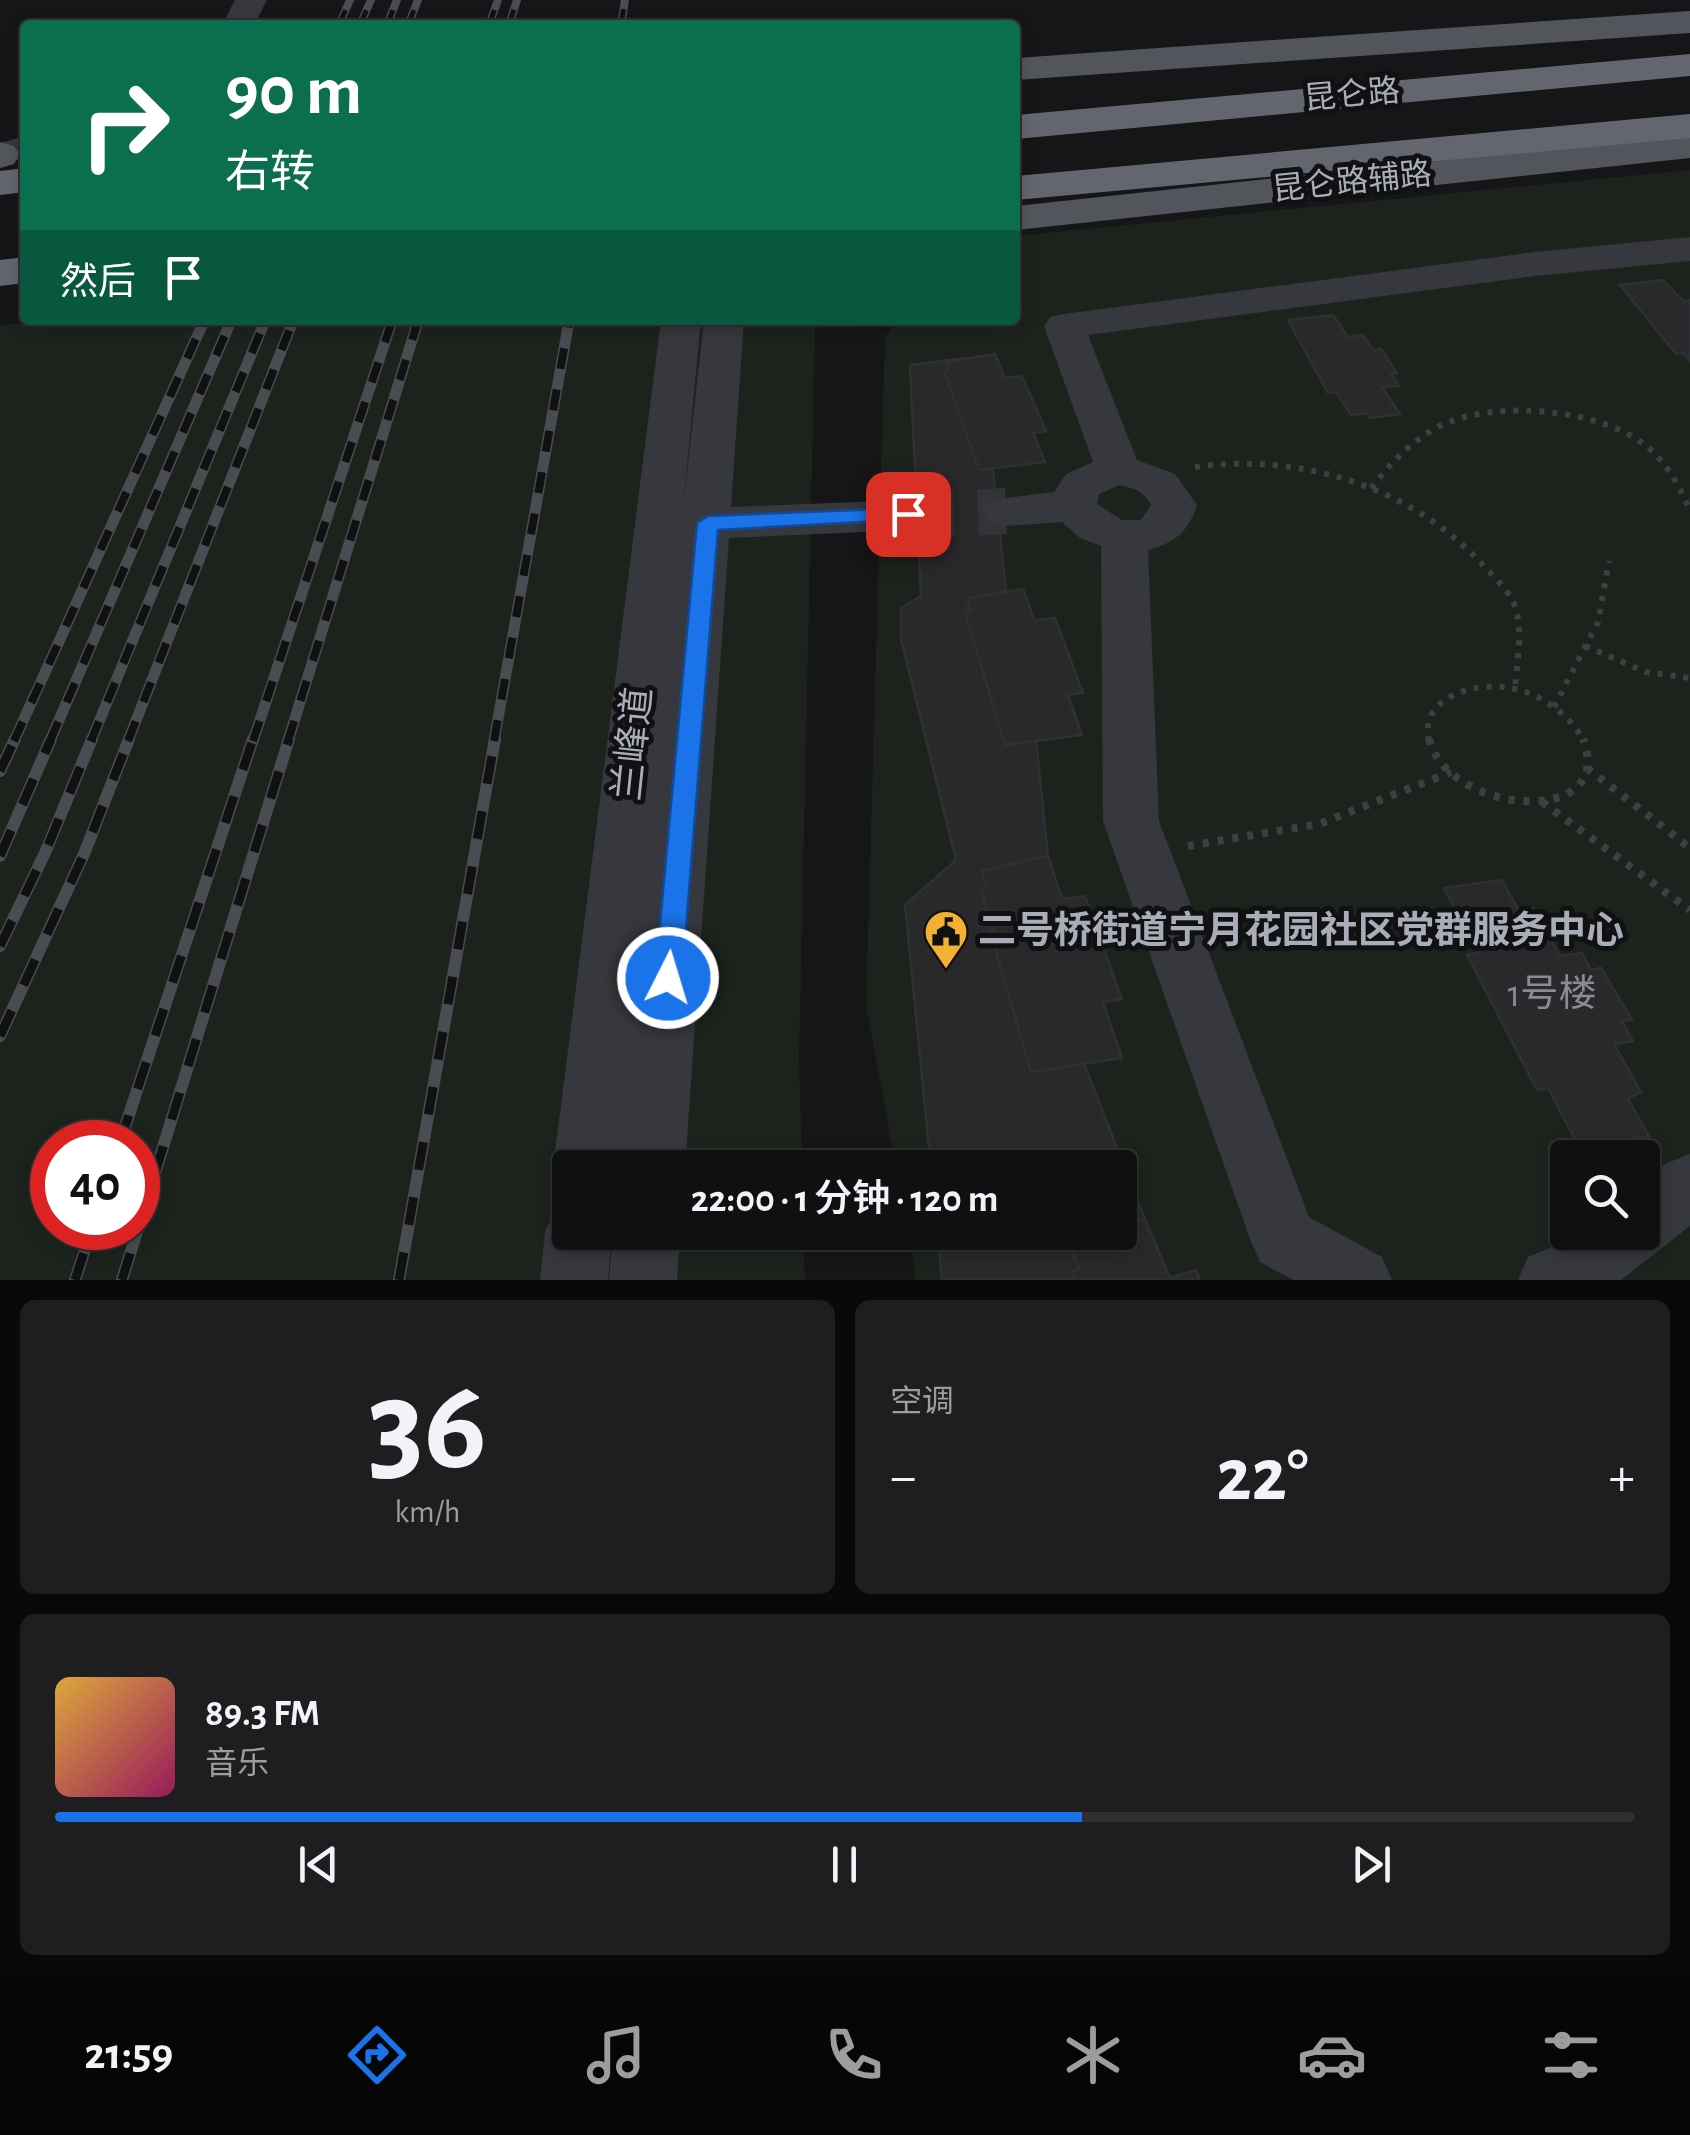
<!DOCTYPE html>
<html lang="zh">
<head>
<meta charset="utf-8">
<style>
	:root { --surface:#101012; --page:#1e1e20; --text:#f1f3f6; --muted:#9c9d9f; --line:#303032; --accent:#1a73e8 }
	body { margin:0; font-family:"Alegreya Sans","Noto Sans SC",sans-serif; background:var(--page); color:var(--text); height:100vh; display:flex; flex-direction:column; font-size:38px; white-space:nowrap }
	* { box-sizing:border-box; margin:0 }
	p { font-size:32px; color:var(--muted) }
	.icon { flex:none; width:55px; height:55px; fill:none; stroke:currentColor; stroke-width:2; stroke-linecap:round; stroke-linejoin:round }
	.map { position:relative; height:1280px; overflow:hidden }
	.details { display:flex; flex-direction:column; gap:20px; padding:20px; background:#09090a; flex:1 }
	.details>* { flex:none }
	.top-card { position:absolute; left:20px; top:20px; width:1000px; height:305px; border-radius:10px; box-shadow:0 5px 15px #0003,0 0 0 2px var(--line); background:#0b6e4f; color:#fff; overflow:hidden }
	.controls { position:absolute; left:1550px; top:1140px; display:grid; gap:20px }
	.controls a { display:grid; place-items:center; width:110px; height:110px; border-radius:10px; background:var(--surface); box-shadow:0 5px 15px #0003,0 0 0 2px var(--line); font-size:50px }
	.speed { position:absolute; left:30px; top:1120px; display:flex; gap:20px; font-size:50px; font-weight:700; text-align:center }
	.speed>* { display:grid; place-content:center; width:130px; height:130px; border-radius:50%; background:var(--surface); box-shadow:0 5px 15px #0003,0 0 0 2px var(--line); line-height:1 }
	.speed .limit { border:15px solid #d22; background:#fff; color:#111 }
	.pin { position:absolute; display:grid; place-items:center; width:85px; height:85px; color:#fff; margin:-42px; border-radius:20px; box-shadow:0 5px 15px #0006 }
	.me { position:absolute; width:110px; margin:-55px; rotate:5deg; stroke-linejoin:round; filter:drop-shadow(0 0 8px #0008) }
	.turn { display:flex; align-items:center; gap:35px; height:210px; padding:0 40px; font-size:45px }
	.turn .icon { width:130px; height:130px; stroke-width:2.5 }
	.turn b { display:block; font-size:70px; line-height:85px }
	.then { display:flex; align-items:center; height:95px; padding:0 40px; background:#0003; gap:20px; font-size:38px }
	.big { font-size:75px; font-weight:600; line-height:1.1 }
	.details .card { flex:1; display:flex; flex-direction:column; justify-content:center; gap:15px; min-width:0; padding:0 35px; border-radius:15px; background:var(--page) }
	.details .dial { align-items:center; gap:0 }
	.dial b { font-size:130px; line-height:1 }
	.song { display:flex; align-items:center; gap:30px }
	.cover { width:120px; height:120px; border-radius:15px; background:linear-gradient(135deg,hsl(40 70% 55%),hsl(330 70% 35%)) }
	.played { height:10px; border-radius:5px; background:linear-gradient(90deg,var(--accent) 65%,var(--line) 65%) }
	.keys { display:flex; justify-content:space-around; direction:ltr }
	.heat { display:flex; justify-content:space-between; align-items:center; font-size:55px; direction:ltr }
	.details .tiles { flex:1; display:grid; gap:20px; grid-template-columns:1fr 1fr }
	.card:last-child { grid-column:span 2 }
	.trip { position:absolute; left:552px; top:1150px; width:585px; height:100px; border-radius:10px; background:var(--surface); box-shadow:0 5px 15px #0003,0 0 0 2px var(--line); font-weight:600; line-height:100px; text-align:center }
	.dock { display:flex; height:160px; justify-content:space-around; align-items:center; background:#060607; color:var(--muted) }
	.dock .icon { width:70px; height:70px }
	.dock .current { color:var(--accent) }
	.dock b { font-size:45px; color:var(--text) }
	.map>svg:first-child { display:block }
	.green { fill:#1c231d; fill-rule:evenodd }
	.building { fill:#29292c; stroke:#303034; stroke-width:2.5 }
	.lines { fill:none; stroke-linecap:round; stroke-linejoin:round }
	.minor-tunnel { stroke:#333438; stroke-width:46; stroke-dasharray:46 24; stroke-linecap:butt }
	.path-far1 { stroke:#3d3f44; stroke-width:6; stroke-dasharray:5 8; stroke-linecap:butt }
	.path { stroke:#3d3f44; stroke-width:8; stroke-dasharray:6 9; stroke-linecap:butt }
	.minor { fill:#37383d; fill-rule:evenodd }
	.major { fill:#53555c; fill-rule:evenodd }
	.highway { fill:#63666e; fill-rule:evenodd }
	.rail-far2-casing { stroke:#4a4c52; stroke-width:8 }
	.rail-far1-casing { stroke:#4a4c52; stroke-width:11 }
	.rail-casing { stroke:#4a4c52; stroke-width:12 }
	.rail-far2 { stroke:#111113; stroke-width:5; stroke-dasharray:16; stroke-linecap:butt }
	.rail-far1 { stroke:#111113; stroke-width:8; stroke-dasharray:21; stroke-linecap:butt }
	.rail { stroke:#111113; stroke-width:9; stroke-dasharray:28; stroke-linecap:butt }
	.route { fill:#1a73e8; stroke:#114b97; stroke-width:2.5 }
	.labels { text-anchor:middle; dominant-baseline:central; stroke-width:10; stroke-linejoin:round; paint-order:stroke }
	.far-street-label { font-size:32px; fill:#a8adb8; stroke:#111113 }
	.street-label { font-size:38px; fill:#a8adb8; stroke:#111113 }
	.poi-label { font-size:38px; font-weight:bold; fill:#a8adb8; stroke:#111113; text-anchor:start }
	.near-number-label { font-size:38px; fill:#888b94 }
</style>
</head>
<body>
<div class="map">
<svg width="1690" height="1280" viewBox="0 0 1690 1280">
	<rect width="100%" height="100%" fill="#161618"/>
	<path class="green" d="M1690 170V1280H916L908 1233 1120 1232V1168L896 1167 866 1005 885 338 893 326 815 328 799 1058 802 1167 570 1168V1232L803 1233 805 1280H0V325L62 320H1015V236ZM52 1142H138V1228H52ZM1568 1158H1642V1232H1568Z"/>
	<g class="building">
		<path d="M1663 280 1683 301 1690 300V361L1683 353 1676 354 1620 285Z"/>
		<path d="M1333 315 1348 337 1363 335 1373 350 1381 349 1397 373 1391 374 1399 386 1382 387 1400 414 1370 418 1367 413 1351 415 1336 392 1328 393 1288 320Z"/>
		<path d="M995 354 1005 378 1022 376 1046 431 1033 433 1045 462 979 470 944 371 949 370 946 362Z"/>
		<path d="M965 358 946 362 949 370 944 371 979 470H993L1006 591 967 599 971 611 965 612 1005 745 1036 741 1048 856 982 871 987 888 981 889 1031 1072 1084 1064 1145 1219 1120 1225V1168H931L905 905 956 860 901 639V608L921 596 910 365Z"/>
		<path d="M1023 589 1035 621 1055 618 1083 693 1068 695 1082 735 1005 745 965 612 971 611 967 599Z"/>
		<path d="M1048 856 1062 899 1085 896 1122 999 1103 1002 1122 1058 1031 1072 990 931H993L981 889 987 888 982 871Z"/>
		<path d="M1502 880 1519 911 1533 908 1560 956 1582 953 1591 970 1601 968 1632 1020 1622 1021 1633 1041 1614 1044 1641 1092 1628 1099 1649 1136 1579 1147 1548 1088 1537 1090 1467 955 1478 953 1444 888Z"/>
		<path d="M1145 1219 1170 1278 1196 1270 1200 1280H1076L1072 1271 1079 1269 1069 1246 1101 1237 1098 1232H1120V1225Z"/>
		<path d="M937 1232H1098L1101 1237 1069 1246 1079 1269 1072 1271 1076 1280H942Z"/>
	</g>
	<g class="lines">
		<path class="minor-tunnel" d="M908 515 1006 511"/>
		<g class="path-far1">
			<path d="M1195 467C1299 453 1408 485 1481 563 1492 575 1508 589 1514 604 1524 630 1517 661 1515 688"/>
			<path d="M1371 488C1390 464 1412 440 1440 426 1492 400 1593 408 1641 442 1665 459 1678 484 1690 510"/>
			<path d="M1585 646 1646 672 1690 678"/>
			<path d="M1554 707 1598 622 1609 561"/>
			<path d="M1429 741C1418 697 1477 681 1511 688 1540 693 1570 715 1584 741"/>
		</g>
		<g class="path">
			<path d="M1429 739C1449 816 1618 828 1583 739"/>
			<path d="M1587 768 1690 848"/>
			<path d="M1542 802 1690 910"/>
			<path d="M1188 846 1319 824 1451 772"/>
		</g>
		<g class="minor">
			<path d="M235 0H267L254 25H222Z"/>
			<path d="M25 136V158L0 165V143Z"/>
			<path d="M1690 237V261L1535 276 1088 335 1137 460 1175 474 1197 505C1188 532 1175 543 1148 550L1159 821 1309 1217 1382 1257 1392 1280H1293L1260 1262 1250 1239 1103 821 1101 546 1080 538 1062 522 1006 526 990 522 983 511 990 500 1054 492 1066 474 1093 462 1044 326 1050 317 1064 314 1535 252ZM1119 485C1132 487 1145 492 1151 505L1141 520H1122L1097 504 1099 494Z"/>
			<path d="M661 320H701L683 509 704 320H744L731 507 908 500 924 504 931 515 924 526 908 530 729 538 685 1168H619L680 540 619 1168H570V1192L563 1189 553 1168Z"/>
			<path d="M1690 1154V1226L1621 1280H1518L1528 1257 1558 1245 1575 1232H1642V1183L1667 1163Z"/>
			<path d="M570 1204V1232H612L608 1280H540L545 1232 555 1210Z"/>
			<path d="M613 1232H680L677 1280H609Z"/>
		</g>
		<g class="major">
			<path d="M1690 11V33L1015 80V58Z"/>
			<path d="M1690 134V158L1015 230V206Z"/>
			<path d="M0 142 14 146 20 154 14 164 0 168Z"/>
		</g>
		<g class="highway">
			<path d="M1690 54V76L1015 139V115Z"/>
			<path d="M1690 114V138L1015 200V176Z"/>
			<path d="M25 168V192L0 195V171Z"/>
			<path d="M25 257V283L0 286V260Z"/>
		</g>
		<defs>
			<g id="rail-far2">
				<path d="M339 25 350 0"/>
				<path d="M360 25 371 0"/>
				<path d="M387 25 397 0"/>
				<path d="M408 25 418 0"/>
				<path d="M489 25 498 0"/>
				<path d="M509 25 517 0"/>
				<path d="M621 25 625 0"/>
				<path d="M203 324 205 320"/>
				<path d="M230 324 232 320"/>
				<path d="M263 324 265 320"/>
				<path d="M292 324 293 320"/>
				<path d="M391 324 392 320"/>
				<path d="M417 324 418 320"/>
				<path d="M568 324 569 320"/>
			</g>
			<g id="rail-far1">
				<path d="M14 741 204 321"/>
				<path d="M50 741 231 321"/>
				<path d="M91 741 265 321"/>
				<path d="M128 741 293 321"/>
				<path d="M253 741 392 321"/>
				<path d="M288 741 418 321"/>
				<path d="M494 741 569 321"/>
			</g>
			<g id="rail">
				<path d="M0 771 15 739"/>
				<path d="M0 856 51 739"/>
				<path d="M0 946 45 853 92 739"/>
				<path d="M0 1036 84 854 129 739"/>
				<path d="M120 1142 253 739"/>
				<path d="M75 1280 92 1228"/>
				<path d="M122 1280 289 739"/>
				<path d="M399 1280 495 739"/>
			</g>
		</defs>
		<use href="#rail-far2" class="rail-far2-casing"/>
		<use href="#rail-far1" class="rail-far1-casing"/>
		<use href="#rail" class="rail-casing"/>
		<use href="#rail-far2" class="rail-far2"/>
		<use href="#rail-far1" class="rail-far1"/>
		<use href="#rail" class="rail"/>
	</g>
	<path class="route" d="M908 508 915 510 919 514 915 519 718 530 682 978 678 986 668 989 659 986 655 978 697 523 708 516Z"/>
	<defs>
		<symbol id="civic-pin" viewBox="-11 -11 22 30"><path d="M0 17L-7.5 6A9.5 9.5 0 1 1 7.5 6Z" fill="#f2b134" stroke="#111113"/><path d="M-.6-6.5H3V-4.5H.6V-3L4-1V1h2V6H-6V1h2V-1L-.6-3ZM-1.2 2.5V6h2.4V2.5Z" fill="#111"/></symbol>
	</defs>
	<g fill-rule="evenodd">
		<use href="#civic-pin" x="921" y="907" width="50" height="68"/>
	</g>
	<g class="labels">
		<g class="far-street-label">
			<text transform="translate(1352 95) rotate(-5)">昆仑路</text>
			<text transform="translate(1352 182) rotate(-6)">昆仑路辅路</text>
		</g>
		<g class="street-label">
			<text transform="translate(634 744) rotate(-84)">兰峰道</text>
		</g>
		<g class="poi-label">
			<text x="978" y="932">二号桥街道宁月花园社区党群服务中心</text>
		</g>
		<g class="near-number-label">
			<text x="1552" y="995">1号楼</text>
		</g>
	</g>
</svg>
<div class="controls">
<a><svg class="icon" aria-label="search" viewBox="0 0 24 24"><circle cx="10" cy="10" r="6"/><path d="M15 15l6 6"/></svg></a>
</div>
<div class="speed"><div class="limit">40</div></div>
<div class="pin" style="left:908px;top:514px;background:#d93025"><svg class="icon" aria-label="arrive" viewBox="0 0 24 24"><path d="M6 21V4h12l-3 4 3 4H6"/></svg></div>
<svg class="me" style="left:668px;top:978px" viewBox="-20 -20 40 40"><circle r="17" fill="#1a73e8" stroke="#fff" stroke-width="3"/><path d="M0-11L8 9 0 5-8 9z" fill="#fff"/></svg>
<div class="trip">22:00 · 1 分钟 · 120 m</div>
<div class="top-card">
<div class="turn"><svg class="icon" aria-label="right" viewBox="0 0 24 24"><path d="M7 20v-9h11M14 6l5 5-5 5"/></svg><div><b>90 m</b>右转</div></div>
<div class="then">然后<svg class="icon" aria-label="arrive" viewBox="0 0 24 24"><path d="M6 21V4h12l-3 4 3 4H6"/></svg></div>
</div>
</div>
<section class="details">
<div class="tiles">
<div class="card dial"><b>36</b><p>km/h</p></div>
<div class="card"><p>空调</p>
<div class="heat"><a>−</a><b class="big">22°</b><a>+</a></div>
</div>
<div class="card">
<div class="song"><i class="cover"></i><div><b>89.3 FM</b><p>音乐</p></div></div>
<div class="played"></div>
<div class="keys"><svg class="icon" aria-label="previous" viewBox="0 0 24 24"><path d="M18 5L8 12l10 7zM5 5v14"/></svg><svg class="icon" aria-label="pause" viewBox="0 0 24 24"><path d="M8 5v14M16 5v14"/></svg><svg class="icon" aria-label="next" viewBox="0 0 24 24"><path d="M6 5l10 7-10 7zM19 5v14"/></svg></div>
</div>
</div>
</section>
<nav class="dock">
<b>21:59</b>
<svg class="icon current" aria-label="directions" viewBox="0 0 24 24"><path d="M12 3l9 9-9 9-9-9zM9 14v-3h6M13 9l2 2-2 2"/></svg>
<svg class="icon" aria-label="music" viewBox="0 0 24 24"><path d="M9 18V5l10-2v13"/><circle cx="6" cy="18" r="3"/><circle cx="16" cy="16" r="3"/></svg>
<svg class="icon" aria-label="phone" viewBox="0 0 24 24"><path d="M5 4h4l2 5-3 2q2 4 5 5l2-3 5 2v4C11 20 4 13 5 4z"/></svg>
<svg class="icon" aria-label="climate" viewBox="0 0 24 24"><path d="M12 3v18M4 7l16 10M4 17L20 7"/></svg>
<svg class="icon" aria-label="car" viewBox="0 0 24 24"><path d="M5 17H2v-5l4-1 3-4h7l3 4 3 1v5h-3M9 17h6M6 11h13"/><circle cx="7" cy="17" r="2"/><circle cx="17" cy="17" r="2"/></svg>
<svg class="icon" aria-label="filters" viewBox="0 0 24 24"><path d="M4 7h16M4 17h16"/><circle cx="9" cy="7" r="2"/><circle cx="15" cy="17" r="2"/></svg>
</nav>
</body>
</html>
